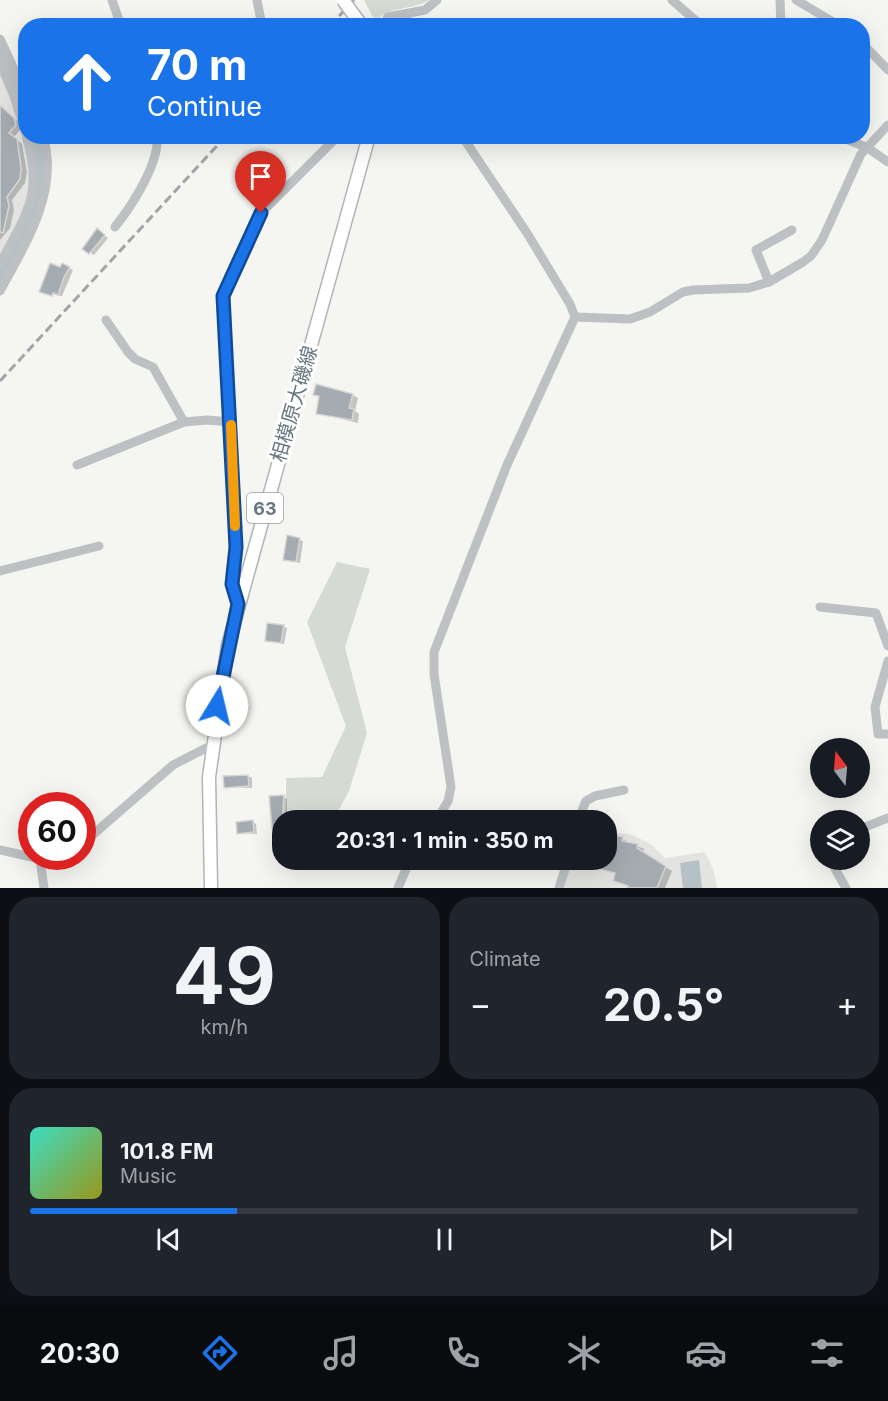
<!DOCTYPE html>
<html lang="en">
<head>
<meta charset="utf-8">
<style>
	:root { --surface:#171b24; --page:#20242c; --text:#f1f3f6; --muted:#9ea1a6; --line:#363941; --accent:#1a73e8 }
	body { margin:0; font-family:Inter,"Noto Sans JP",sans-serif; background:var(--page); color:var(--text); height:100vh; display:flex; flex-direction:column; font-size:22px; white-space:nowrap }
	* { box-sizing:border-box; margin:0 }
	p { font-size:20px; color:var(--muted) }
	.icon { flex:none; width:33px; height:33px; fill:none; stroke:currentColor; stroke-width:2; stroke-linecap:round; stroke-linejoin:round }
	.map { position:relative; height:888px; overflow:hidden }
	.side { display:flex; flex-direction:column; gap:9px; padding:9px; background:#0d0f14; flex:1 }
	.side>* { flex:none }
	.hud { position:absolute; left:18px; top:18px; width:852px; height:126px; border-radius:24px; box-shadow:0 6px 24px #0002; background:#1a73e8; color:#fff; overflow:hidden }
	.needle { width:39px; rotate:344deg }
	.fabs { position:absolute; left:810px; top:738px; display:grid; gap:12px }
	.fabs a { display:grid; place-items:center; width:60px; height:60px; border-radius:50%; background:var(--surface); box-shadow:0 6px 24px #0002; font-size:30px }
	.speed { position:absolute; left:18px; top:792px; display:flex; gap:12px; font-size:30px; font-weight:700; text-align:center }
	.speed>* { display:grid; place-content:center; width:78px; height:78px; border-radius:50%; background:var(--surface); box-shadow:0 6px 24px #0002; line-height:1 }
	.speed .limit { border:9px solid #d22; background:#fff; color:#111 }
	.pin { position:absolute; display:grid; place-items:center; width:51px; height:51px; color:#fff; margin:-62px -26px; border-radius:50% 50% 50% 0; rotate:-45deg; box-shadow:0 0 6px #0007 }
	.pin .icon { rotate:45deg }
	.me { position:absolute; width:66px; margin:-33px; rotate:9deg; stroke-linejoin:round; filter:drop-shadow(0 0 4px #0008) }
	.turn { display:flex; align-items:center; gap:21px; height:126px; padding:0 30px; font-size:27px }
	.turn .icon { width:78px; height:78px; stroke-width:2.5 }
	.turn b { display:block; font-size:42px; line-height:51px }
	.big { font-size:45px; font-weight:700; line-height:1.1 }
	.side .card { flex:1; display:flex; flex-direction:column; justify-content:center; gap:9px; min-width:0; padding:0 21px; border-radius:24px; background:var(--page) }
	.side .dial { align-items:center; gap:0 }
	.dial b { font-size:78px; line-height:1 }
	.song { display:flex; align-items:center; gap:18px }
	.cover { width:72px; height:72px; border-radius:9px; background:linear-gradient(135deg,hsl(170 70% 55%),hsl(60 70% 35%)) }
	.played { height:6px; border-radius:3px; background:linear-gradient(90deg,var(--accent) 25%,var(--line) 25%) }
	.keys { display:flex; justify-content:space-around; direction:ltr }
	.heat { display:flex; justify-content:space-between; align-items:center; font-size:33px; direction:ltr }
	.side .tiles { flex:1; display:grid; gap:9px; grid-template-columns:1fr 1fr }
	.card:last-child { grid-column:span 2 }
	.trip { position:absolute; left:272px; top:810px; width:345px; height:60px; border-radius:24px; background:var(--surface); box-shadow:0 6px 24px #0002; font-weight:700; line-height:60px; text-align:center }
	.tabs { display:flex; height:96px; justify-content:space-around; align-items:center; background:#090b0e; color:var(--muted) }
	.tabs .icon { width:42px; height:42px }
	.tabs .selected { color:var(--accent) }
	.tabs b { font-size:27px; color:var(--text) }
	.map>svg:first-child { display:block }
	.built { fill:#e3e4e2 }
	.green { fill:#d5dad2 }
	.water { fill:#b5c1c4 }
	.shadow { fill:#0003 }
	.lines { fill:none; stroke-linecap:round; stroke-linejoin:round }
	.river { stroke:#b5c1c4; stroke-width:16 }
	.building { fill:#a5acb1; stroke:#d7d6d5; stroke-width:1.5 }
	.major-casing { stroke:#b0b5b8; stroke-width:15 }
	.minor { stroke:#bdc1c4; stroke-width:9 }
	.major { stroke:#fff; stroke-width:12 }
	.rail { stroke:#9fa5a9; stroke-width:3; stroke-dasharray:9 4.5; stroke-linecap:butt }
	.major-bridge-casing { stroke:#b0b5b8; stroke-width:15; stroke-linecap:butt }
	.major-bridge { stroke:#fff; stroke-width:12 }
	.route-casing { stroke:#114b97; stroke-width:15 }
	.route { stroke:#1a73e8; stroke-width:10 }
	.slow { stroke:#f59e0b; stroke-width:10 }
	.labels { text-anchor:middle; dominant-baseline:central; stroke-width:6; stroke-linejoin:round; paint-order:stroke }
	.shield { fill:#fff; stroke:#95a0a6; stroke-width:1.5 }
	.shield-label { font-size:18px; font-weight:bold; fill:#677780 }
	.street-label { font-size:20px; fill:#677780; stroke:#fff }
</style>
</head>
<body>
<div class="map">
<svg width="888" height="888" viewBox="0 0 888 888">
	<rect width="100%" height="100%" fill="#f5f5f2"/>
	<g class="built">
		<path d="M0 70 12 98 32 175 25 206 0 255Z"/>
		<path d="M606 831 633 835 652 845 665 858 705 852 714 871 717 888H562L570 860H606Z"/>
	</g>
	<g class="green">
		<path d="M364 0H429C414 10 392 6 379 18L373 17Z"/>
		<path d="M337 562 370 569 345 647 367 733 349 791 333 820H286V778L322 777 346 726 307 622Z"/>
	</g>
	<path class="water" d="M699 860 702 888H683L680 863Z"/>
	<g class="shadow">
		<path d="M2 109 19 122 21 129 14 137 22 144 27 172 25 183 12 200 14 210 10 228 0 240Z"/>
		<path d="M100 232 108 238 94 255 84 249Z"/>
		<path d="M63 265 73 270 62 296 44 293Z"/>
		<path d="M314 394 353 395 358 398 355 411 359 414 358 423 317 413 320 397Z"/>
		<path d="M289 537 303 541 300 563 285 559Z"/>
		<path d="M283 626 287 628 284 644 266 640Z"/>
		<path d="M248 776 252 778V788L225 787Z"/>
		<path d="M284 797 287 799V820H282V830H277L274 828Z"/>
		<path d="M253 822 256 824 257 834 239 833Z"/>
		<path d="M606 838 622 839 637 846 644 849 643 853 672 871 665 888H629L616 874 584 861 606 860Z"/>
	</g>
	<g class="lines">
		<g class="river">
			<path d="M0 49 26 106"/>
			<path d="M0 279C27 227 51 198 38 136"/>
		</g>
	</g>
	<g class="building">
		<path d="M0 105 14 118 16 125 9 133 17 139 21 168 20 179 7 197 9 206 3 233 0 232Z"/>
		<path d="M97 228 105 235 89 254 82 249Z"/>
		<path d="M50 263 60 267 62 263 70 267 64 277 58 295 53 293 52 296 39 292Z"/>
		<path d="M316 384 353 394 349 408 354 409 352 420 316 414 319 396 313 395Z"/>
		<path d="M287 535 300 538 296 562 283 560Z"/>
		<path d="M267 623 284 625 281 643 265 641Z"/>
		<path d="M248 775 249 786 224 788 223 776Z"/>
		<path d="M284 795 282 828 272 829 269 796Z"/>
		<path d="M253 820 254 832 237 834 236 822Z"/>
		<path d="M611 834 623 837 622 841 638 844 637 848 666 866 657 888H627L628 886 613 881 615 873 587 866 589 860H606V837L610 838Z"/>
	</g>
	<g class="lines">
		<defs>
			<path id="major" d="M211 888 209 777 228 645 369 136"/>
		</defs>
		<use href="#major" class="major-casing"/>
		<g class="minor">
			<path d="M112 0 121 26"/>
			<path d="M257 0 262 26"/>
			<path d="M672 0 702 26"/>
			<path d="M780 0 781 26"/>
			<path d="M796 0 840 26"/>
			<path d="M395 16 420 26"/>
			<path d="M383 26 388 17 425 10 437 0"/>
			<path d="M738 26H752"/>
			<path d="M0 39 26 95"/>
			<path d="M862 43 888 70"/>
			<path d="M0 63 14 96 26 134"/>
			<path d="M839 136 868 148 888 162"/>
			<path d="M115 227C131 207 160 163 157 136"/>
			<path d="M0 264C26 213 44 195 26 136"/>
			<path d="M769 282 756 250 792 230"/>
			<path d="M0 291C25 245 60 191 43 136"/>
			<path d="M575 317 630 319 650 312 683 292 693 290 749 288 769 282 803 262 811 256 822 240 861 154 888 125"/>
			<path d="M106 320 128 352 135 359 153 367 184 422"/>
			<path d="M77 465 184 422 207 420 231 422"/>
			<path d="M0 571 99 546"/>
			<path d="M238 604 232 584 236 547 223 296 261 213 338 136"/>
			<path d="M820 607 876 613 888 646"/>
			<path d="M888 661 875 707 878 734H888"/>
			<path d="M437 820 448 801 451 787 434 674V652L507 465 575 317 570 304 527 233 462 136"/>
			<path d="M578 820 586 801 595 796 624 790"/>
			<path d="M860 829 888 818"/>
			<path d="M82 844 173 765 212 745"/>
			<path d="M0 850 40 859 57 856"/>
			<path d="M40 859 44 888"/>
			<path d="M830 860 846 888"/>
			<path d="M398 888 410 860"/>
			<path d="M559 888 568 860"/>
		</g>
		<use href="#major" class="major"/>
		<g class="rail">
			<path d="M330 26 354 0"/>
			<path d="M0 381 226 136"/>
		</g>
		<defs>
			<path id="major-bridge" d="M343 0 362 26"/>
		</defs>
		<use href="#major-bridge" class="major-bridge-casing"/>
		<use href="#major-bridge" class="major-bridge"/>
	</g>
	<g class="lines">
		<defs>
			<path id="route" d="M217 706 238 604 232 584 236 547 223 296 261 213"/>
		</defs>
		<use href="#route" class="route-casing"/>
		<use href="#route" class="route"/>
		<path class="slow" d="M231 425 235 526"/>
	</g>
	<g class="labels">
		<rect class="shield" x="247" y="493" width="36" height="30" rx="4.5"/>
		<g class="shield-label">
			<text x="265" y="508">63</text>
		</g>
		<g class="street-label">
			<text transform="translate(294 404) rotate(-74)">相模原大磯線</text>
		</g>
	</g>
</svg>
<div class="fabs">
<a><svg class="needle" viewBox="-14 -14 28 28"><path d="M0-13l5 13h-10z" fill="#e53935"/><path d="M0 13l5-13h-10z" fill="#9ea1a6"/></svg></a>
<a><svg class="icon" aria-label="layers" viewBox="0 0 24 24"><path d="M12 4l9 5-9 5-9-5zM3 14l9 5 9-5"/></svg></a>
</div>
<div class="speed"><div class="limit">60</div></div>
<div class="pin" style="left:261px;top:213px;background:#d93025"><svg class="icon" aria-label="arrive" viewBox="0 0 24 24"><path d="M6 21V4h12l-3 4 3 4H6"/></svg></div>
<svg class="me" style="left:217px;top:706px" viewBox="-20 -20 40 40"><circle r="19" fill="#fff"/><path d="M0-13L10 11 0 6-10 11z" fill="#1a73e8"/></svg>
<div class="trip">20:31 · 1 min · 350 m</div>
<div class="hud">
<div class="turn"><svg class="icon" aria-label="ahead" viewBox="0 0 24 24"><path d="M12 20V5M6 11l6-6 6 6"/></svg><div><b>70 m</b>Continue</div></div>
</div>
</div>
<section class="side">
<div class="tiles">
<div class="card dial"><b>49</b><p>km/h</p></div>
<div class="card"><p>Climate</p>
<div class="heat"><a>−</a><b class="big">20.5°</b><a>+</a></div>
</div>
<div class="card">
<div class="song"><i class="cover"></i><div><b>101.8 FM</b><p>Music</p></div></div>
<div class="played"></div>
<div class="keys"><svg class="icon" aria-label="previous" viewBox="0 0 24 24"><path d="M18 5L8 12l10 7zM5 5v14"/></svg><svg class="icon" aria-label="pause" viewBox="0 0 24 24"><path d="M8 5v14M16 5v14"/></svg><svg class="icon" aria-label="next" viewBox="0 0 24 24"><path d="M6 5l10 7-10 7zM19 5v14"/></svg></div>
</div>
</div>
</section>
<nav class="tabs">
<b>20:30</b>
<svg class="icon selected" aria-label="directions" viewBox="0 0 24 24"><path d="M12 3l9 9-9 9-9-9zM9 14v-3h6M13 9l2 2-2 2"/></svg>
<svg class="icon" aria-label="music" viewBox="0 0 24 24"><path d="M9 18V5l10-2v13"/><circle cx="6" cy="18" r="3"/><circle cx="16" cy="16" r="3"/></svg>
<svg class="icon" aria-label="phone" viewBox="0 0 24 24"><path d="M5 4h4l2 5-3 2q2 4 5 5l2-3 5 2v4C11 20 4 13 5 4z"/></svg>
<svg class="icon" aria-label="climate" viewBox="0 0 24 24"><path d="M12 3v18M4 7l16 10M4 17L20 7"/></svg>
<svg class="icon" aria-label="car" viewBox="0 0 24 24"><path d="M5 17H2v-5l4-1 3-4h7l3 4 3 1v5h-3M9 17h6M6 11h13"/><circle cx="7" cy="17" r="2"/><circle cx="17" cy="17" r="2"/></svg>
<svg class="icon" aria-label="filters" viewBox="0 0 24 24"><path d="M4 7h16M4 17h16"/><circle cx="9" cy="7" r="2"/><circle cx="15" cy="17" r="2"/></svg>
</nav>
</body>
</html>
